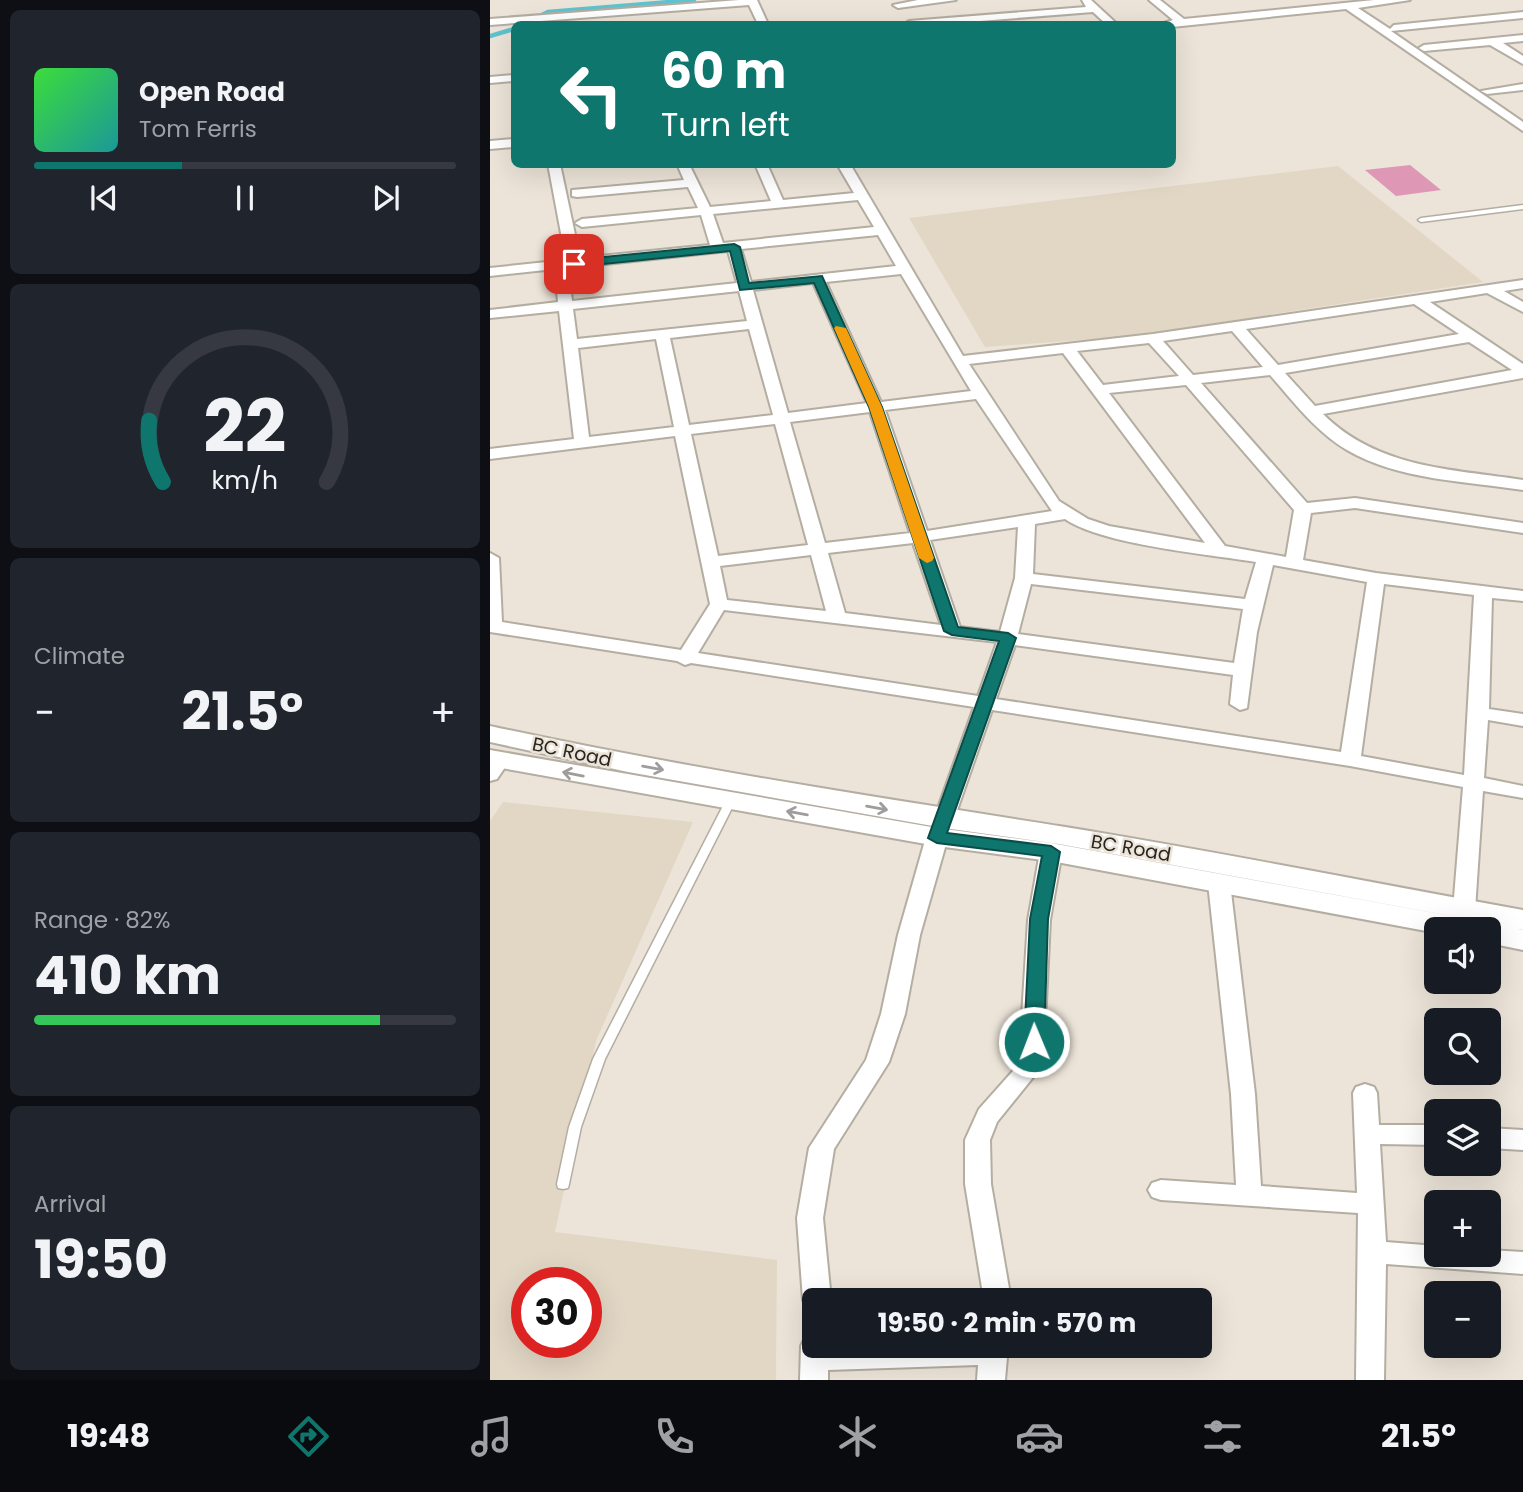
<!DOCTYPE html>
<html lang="en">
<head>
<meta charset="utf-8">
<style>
	:root { --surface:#171b24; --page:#20242c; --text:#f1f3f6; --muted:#9ea1a6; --line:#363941; --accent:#0f766e }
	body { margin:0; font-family:Poppins,sans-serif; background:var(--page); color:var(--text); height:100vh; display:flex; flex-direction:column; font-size:26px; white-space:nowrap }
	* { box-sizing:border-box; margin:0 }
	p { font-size:23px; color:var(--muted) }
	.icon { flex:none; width:38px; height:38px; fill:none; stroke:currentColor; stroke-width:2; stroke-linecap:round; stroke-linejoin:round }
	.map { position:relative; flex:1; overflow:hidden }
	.drawer { display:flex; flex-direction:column; gap:10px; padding:10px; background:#0d0f14; width:490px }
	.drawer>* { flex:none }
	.top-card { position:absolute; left:21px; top:21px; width:665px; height:147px; border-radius:10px; box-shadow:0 7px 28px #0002; background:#0f766e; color:#fff; overflow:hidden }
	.tools { position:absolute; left:934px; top:917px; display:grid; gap:14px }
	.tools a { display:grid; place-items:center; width:77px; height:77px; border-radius:10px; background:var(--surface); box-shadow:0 7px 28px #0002; font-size:35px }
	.speed { position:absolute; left:21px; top:1267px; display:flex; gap:14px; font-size:35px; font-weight:700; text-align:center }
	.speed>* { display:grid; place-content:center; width:91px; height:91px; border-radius:50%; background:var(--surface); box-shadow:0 7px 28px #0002; line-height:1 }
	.speed .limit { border:10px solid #d22; background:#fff; color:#111 }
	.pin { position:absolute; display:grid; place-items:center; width:60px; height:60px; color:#fff; margin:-30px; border-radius:14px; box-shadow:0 4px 10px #0006 }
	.me { position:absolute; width:77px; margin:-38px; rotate:359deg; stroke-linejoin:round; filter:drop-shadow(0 0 5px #0008) }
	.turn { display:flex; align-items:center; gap:24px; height:147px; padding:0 35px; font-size:32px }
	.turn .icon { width:91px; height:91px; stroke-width:2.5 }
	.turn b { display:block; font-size:49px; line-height:60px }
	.big { font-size:52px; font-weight:700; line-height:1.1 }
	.drawer .widget { flex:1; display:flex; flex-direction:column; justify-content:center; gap:10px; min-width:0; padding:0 24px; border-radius:10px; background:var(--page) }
	.drawer .dial { align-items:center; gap:0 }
	.dial svg { height:182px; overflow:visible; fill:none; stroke:var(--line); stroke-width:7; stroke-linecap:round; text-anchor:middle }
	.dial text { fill:var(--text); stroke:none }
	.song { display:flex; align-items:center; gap:21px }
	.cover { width:84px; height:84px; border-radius:10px; background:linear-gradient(135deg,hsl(120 70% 55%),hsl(180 70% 35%)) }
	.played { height:7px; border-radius:4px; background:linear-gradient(90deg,var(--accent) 35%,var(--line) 35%) }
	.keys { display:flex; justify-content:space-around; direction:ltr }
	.heat { display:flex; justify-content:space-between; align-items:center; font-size:38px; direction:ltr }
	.charge { height:10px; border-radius:5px; background:linear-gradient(90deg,#34c759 82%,var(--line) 0) }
	.trip { position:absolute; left:312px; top:1288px; width:410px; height:70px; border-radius:10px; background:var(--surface); box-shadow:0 7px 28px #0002; font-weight:700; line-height:70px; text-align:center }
	.menu { display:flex; height:112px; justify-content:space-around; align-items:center; background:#090b0e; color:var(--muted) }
	.menu .icon { width:49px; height:49px }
	.menu .current { color:var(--accent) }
	.menu b { font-size:32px; color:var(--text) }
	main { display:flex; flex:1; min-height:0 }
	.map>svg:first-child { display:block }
	.built { fill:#e2d7c5; fill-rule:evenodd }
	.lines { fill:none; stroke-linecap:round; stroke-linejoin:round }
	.stream { stroke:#5fc2ce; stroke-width:4.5 }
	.building { fill:#de97b5 }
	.service-casing { stroke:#b4ada1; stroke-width:3 }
	.minor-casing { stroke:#b4ada1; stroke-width:4 }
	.tertiary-casing { stroke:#b4ada1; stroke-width:4 }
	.service { fill:#fff; fill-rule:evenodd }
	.minor { fill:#fff; fill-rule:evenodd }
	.tertiary { fill:#fff; fill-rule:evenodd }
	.oneway { stroke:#9f9d9b }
	.route { fill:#0f766e; stroke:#0a4d48; stroke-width:2 }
	.slow { fill:#f59e0b }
	.labels { text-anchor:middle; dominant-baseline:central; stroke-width:5; stroke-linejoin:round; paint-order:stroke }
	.street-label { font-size:19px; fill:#292621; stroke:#ece4d8 }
</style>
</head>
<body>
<main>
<section class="drawer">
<div class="widget">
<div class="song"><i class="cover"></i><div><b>Open Road</b><p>Tom Ferris</p></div></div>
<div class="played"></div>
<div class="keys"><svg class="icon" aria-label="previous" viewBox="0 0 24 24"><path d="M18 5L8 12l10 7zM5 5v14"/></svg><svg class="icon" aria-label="pause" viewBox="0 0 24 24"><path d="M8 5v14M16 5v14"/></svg><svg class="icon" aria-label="next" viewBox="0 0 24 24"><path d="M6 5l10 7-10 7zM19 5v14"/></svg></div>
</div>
<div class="widget dial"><svg viewBox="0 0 100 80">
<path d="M14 69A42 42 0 1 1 86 69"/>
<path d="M14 69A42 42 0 0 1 8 42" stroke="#0f766e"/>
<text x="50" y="56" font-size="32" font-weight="700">22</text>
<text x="50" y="72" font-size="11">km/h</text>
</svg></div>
<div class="widget"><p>Climate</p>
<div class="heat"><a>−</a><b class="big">21.5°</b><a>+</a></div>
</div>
<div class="widget"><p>Range · 82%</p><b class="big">410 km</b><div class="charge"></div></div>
<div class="widget"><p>Arrival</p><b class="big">19:50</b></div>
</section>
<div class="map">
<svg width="1033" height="1380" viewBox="0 0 1033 1380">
	<rect width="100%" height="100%" fill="#ece4d8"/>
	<g class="built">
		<path d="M848 166 993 282 633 337 495 347 419 218Z"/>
		<path d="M13 802 203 822 106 1041 65 1232 287 1260 286 1380H0V821ZM37 1283H96V1342H37Z"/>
	</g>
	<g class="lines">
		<g class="stream">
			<path d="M34 24 58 12 204 0"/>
			<path d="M0 36 24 29"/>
		</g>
	</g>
	<path class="building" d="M920 165 951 190 906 196 875 170Z"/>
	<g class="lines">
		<defs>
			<g id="service">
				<path d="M1033 205V209L931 222 928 220 931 218Z"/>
				<path d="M240 799 245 802 115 1059 91 1127 79 1184 78 1188 73 1189 68 1188 67 1184 79 1127 103 1059 235 802Z"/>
			</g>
			<g id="minor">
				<path d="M249 0H267L278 24H268L259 5 0 25V19Z"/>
				<path d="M428 0H466L408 8 403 5Z"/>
				<path d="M592 0H601L627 24H616L603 12 452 24H414L419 21 596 7Z"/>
				<path d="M659 0H670L694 19 884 0H920L868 8 900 29 904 25 1033 12V18L901 31 1033 122V131L856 9 682 27 671 24 683 20Z"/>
				<path d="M1033 35V41L1013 43 1033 56V64L1000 45 934 51 929 48 934 45Z"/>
				<path d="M24 75V81L0 83V77Z"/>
				<path d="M1033 84V90L997 94 991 91Z"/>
				<path d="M24 139V147L0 149V141Z"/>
				<path d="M58 164H70L90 258 220 245 211 215 92 227 85 223 92 219 208 208 198 187 87 197 82 196V190L194 180 187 164H199L220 207 281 201 265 164H277L293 200 364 193 347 164H360L473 356 663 334 1033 280V288L1014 291 1033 302V312L997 293 940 302 1033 364V378L833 414C887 468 961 469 1033 480V490C975 481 908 480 857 450 826 432 803 401 780 375L711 383 817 503 865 498 1033 523V533L865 508 821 513 813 560 886 573 1033 591V601L1002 598 999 709 1033 714V726L998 720 994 778 1033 786V798L993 791 985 910 982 915H966L963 910 973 787 860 766 502 710 464 819 454 826 444 819 484 707 201 663 195 665 187 661 0 632V553L9 558 12 622 191 650 220 604 185 436 0 459V449L84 439 69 311 0 318V310L68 302 65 269 0 276V268L76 260ZM368 200 384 227 233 243 223 214ZM388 235 406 266 261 282 251 249ZM238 251 247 283 82 301 78 268ZM411 274 481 391 391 402 336 282ZM323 283 377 403 298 413 263 290ZM249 291 257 321 87 339 83 309ZM924 304 969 334 788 365 756 329ZM259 329 283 415 199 425 180 338ZM742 331 773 367 703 375 673 341ZM166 339 184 427 99 437 88 348ZM979 342 1022 370 825 406 795 373ZM659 343 689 376 613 385 587 351ZM573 353 715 543 619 526 598 519 569 501 479 364ZM696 385 804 510 796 557 735 546 619 393ZM486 399 562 511 437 531 395 410ZM380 412 420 533 335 543 300 422ZM285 424 318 545 228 556 201 434ZM575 519C614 545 717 554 766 562L755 599 543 574 545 524ZM528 527 525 578 510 632 470 627 440 540ZM423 543 451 625 355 613 338 553ZM321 555 336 611 237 600 230 566ZM783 565 877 582 851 752 506 699 525 645 743 675 740 704 750 710 757 708 767 632ZM541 584 753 609 744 663 528 634ZM894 584 984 595 974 775 871 756ZM234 610 507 642 488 696 208 653Z"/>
				<path d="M10 754 20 760 7 779 0 781V760Z"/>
				<path d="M447 830 458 837 430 935 415 1014 399 1062 344 1149 333 1218 341 1300H324V1310L317 1308 313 1300 307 1218 319 1148 376 1060 391 1014 408 935 436 837Z"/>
				<path d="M561 845 569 847 572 852 560 920 553 1065 507 1122 500 1140 501 1184 521 1300H494L475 1184V1140L489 1109 529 1064 538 920 550 852 553 847Z"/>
				<path d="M729 876 737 878 740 883 765 1094 771 1186 867 1193 863 1093 866 1087 875 1084 884 1087 887 1093 889 1125H947V1145L890 1144 896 1242 947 1246V1255H999V1250L1033 1252V1274L896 1264 894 1380H866L868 1213 671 1200 662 1197 658 1190 662 1183 671 1180 746 1185 741 1094 718 883 721 878Z"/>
				<path d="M999 1128 1033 1130V1150L999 1148Z"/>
				<path d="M324 1335V1346H518L515 1380H487L488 1365 338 1370V1380H310L311 1346 315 1338Z"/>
			</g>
			<path id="tertiary" d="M0 726C189 767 378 796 569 826 724 851 878 882 1033 910V930L1003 924 1033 930V950L999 943V929H947V933L561 861 447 846 0 766V750L447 828 561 843 977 919 989 926 999 923 569 844 454 828 138 772 0 742Z"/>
		</defs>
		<use href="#service" class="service-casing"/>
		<use href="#minor" class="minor-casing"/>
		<use href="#tertiary" class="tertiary-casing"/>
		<use href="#service" class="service"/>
		<use href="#minor" class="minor"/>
		<use href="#tertiary" class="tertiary"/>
	</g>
	<defs><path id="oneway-shaft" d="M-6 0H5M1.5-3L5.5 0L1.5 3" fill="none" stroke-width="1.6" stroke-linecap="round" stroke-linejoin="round" transform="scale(1.75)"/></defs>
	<g class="oneway">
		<use href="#oneway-shaft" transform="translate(163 768) rotate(10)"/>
		<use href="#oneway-shaft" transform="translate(83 774) rotate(-169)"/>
		<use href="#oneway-shaft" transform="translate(387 808) rotate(10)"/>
		<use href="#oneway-shaft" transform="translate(307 813) rotate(-170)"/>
	</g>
	<path class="route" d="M244 244 250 247 259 283 332 276 392 407 468 627 518 633 526 638 457 833 561 846 570 852 558 919 554 1042 551 1047 544 1049 534 1042 540 919 552 856 447 843 438 838 509 641 462 635 454 631 379 407 324 283 250 290 240 251 84 267 78 264 84 260Z"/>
	<path class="slow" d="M346 326 356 328 392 407 444 558 442 561 437 563 429 558 379 407 344 328Z"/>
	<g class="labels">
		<g class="street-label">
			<text transform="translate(82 752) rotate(12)">BC Road</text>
			<text transform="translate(641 848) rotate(10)">BC Road</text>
		</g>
	</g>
</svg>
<div class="tools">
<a><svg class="icon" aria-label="sound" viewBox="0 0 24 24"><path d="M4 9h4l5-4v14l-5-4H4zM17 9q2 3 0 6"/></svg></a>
<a><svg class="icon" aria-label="search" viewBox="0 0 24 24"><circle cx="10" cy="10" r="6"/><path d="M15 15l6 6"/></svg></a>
<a><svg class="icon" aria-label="layers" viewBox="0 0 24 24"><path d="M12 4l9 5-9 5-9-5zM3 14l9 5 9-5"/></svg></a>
<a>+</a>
<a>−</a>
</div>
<div class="speed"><div class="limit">30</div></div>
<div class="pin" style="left:84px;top:264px;background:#d93025"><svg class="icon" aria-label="arrive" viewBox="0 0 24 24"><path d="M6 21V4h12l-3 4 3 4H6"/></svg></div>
<svg class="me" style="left:544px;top:1042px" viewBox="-20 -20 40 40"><circle r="17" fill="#0f766e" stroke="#fff" stroke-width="3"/><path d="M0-11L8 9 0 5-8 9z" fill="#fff"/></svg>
<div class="trip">19:50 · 2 min · 570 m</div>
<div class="top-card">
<div class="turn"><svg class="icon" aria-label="left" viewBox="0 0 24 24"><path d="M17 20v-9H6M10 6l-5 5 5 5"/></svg><div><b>60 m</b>Turn left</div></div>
</div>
</div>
</main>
<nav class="menu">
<b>19:48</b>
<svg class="icon current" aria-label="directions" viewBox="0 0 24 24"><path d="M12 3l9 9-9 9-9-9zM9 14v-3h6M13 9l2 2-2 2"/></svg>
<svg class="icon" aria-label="music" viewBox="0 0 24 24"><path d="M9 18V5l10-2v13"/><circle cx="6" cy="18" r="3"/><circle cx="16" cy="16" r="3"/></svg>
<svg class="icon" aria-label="phone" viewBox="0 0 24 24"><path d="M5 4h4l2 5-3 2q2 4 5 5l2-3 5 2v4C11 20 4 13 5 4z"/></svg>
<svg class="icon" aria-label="climate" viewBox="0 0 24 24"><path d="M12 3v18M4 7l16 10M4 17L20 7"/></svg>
<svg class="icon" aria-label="car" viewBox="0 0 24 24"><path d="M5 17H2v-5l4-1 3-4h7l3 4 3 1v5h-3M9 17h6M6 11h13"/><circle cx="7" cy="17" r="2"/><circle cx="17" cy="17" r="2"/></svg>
<svg class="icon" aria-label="filters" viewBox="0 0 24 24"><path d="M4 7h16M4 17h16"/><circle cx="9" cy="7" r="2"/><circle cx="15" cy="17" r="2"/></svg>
<b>21.5°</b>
</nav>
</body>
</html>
